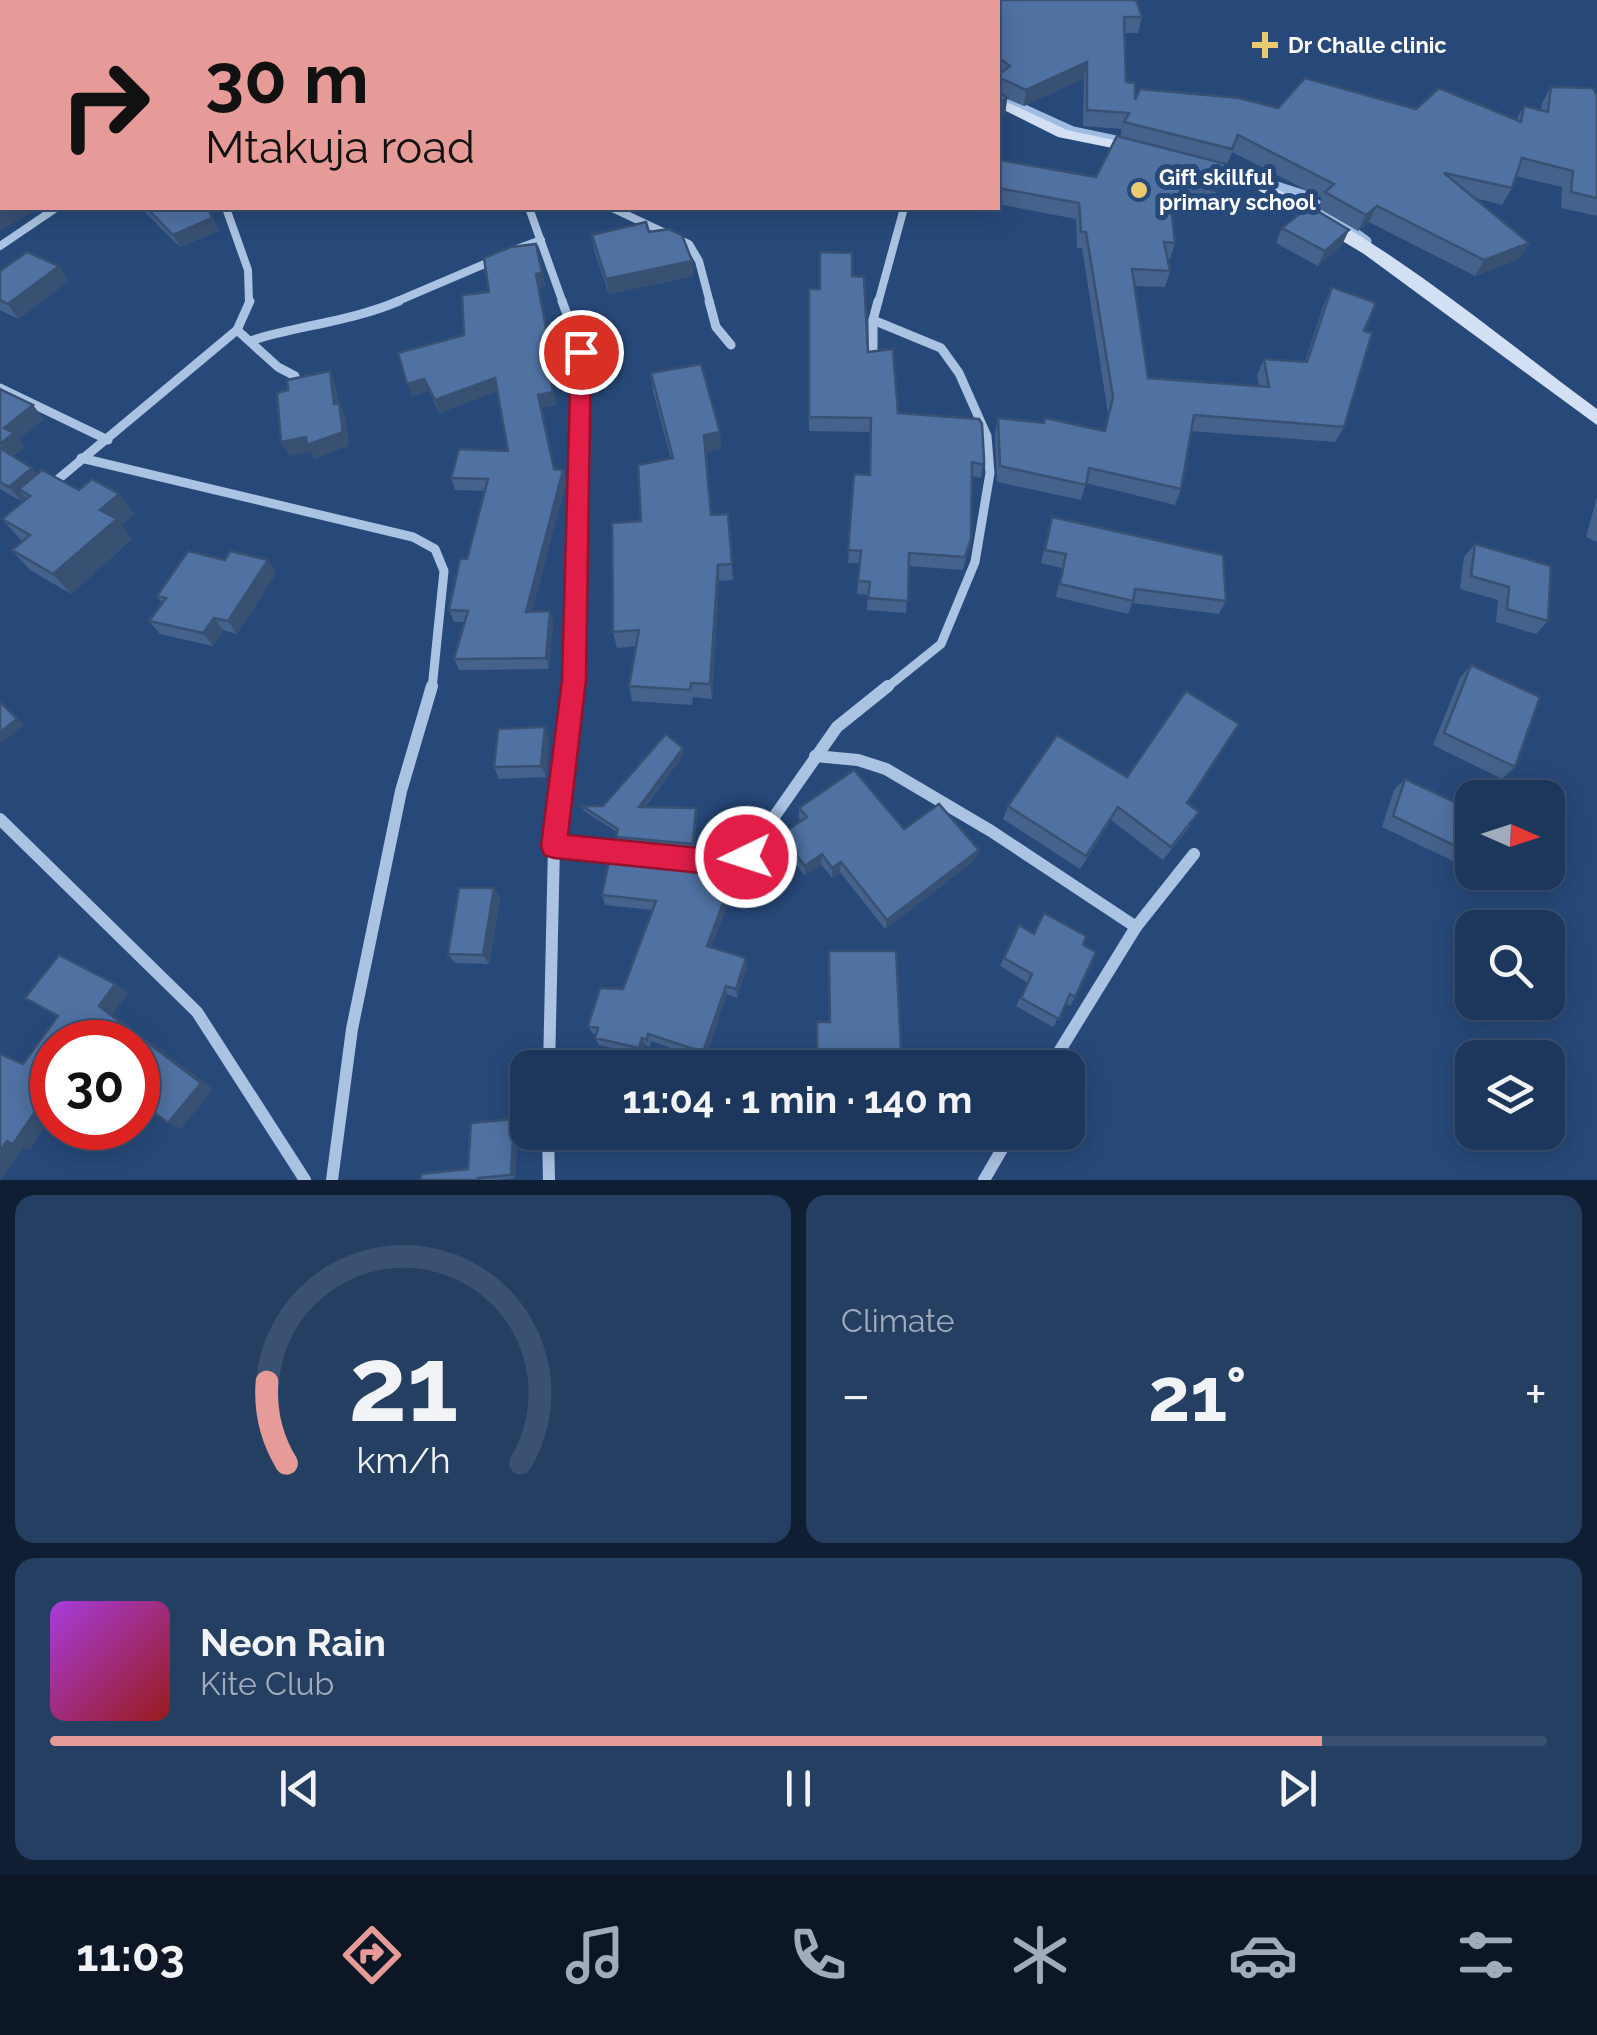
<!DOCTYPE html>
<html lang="en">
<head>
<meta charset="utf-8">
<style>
	:root { --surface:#1d375c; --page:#253f62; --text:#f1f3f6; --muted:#a0acbb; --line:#3b5172; --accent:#e69b98 }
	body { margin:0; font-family:Raleway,sans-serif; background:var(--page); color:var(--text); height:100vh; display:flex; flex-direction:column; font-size:38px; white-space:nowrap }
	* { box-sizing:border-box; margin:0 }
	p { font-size:32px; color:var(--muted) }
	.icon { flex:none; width:55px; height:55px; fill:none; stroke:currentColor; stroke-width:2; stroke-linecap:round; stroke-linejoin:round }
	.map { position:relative; height:1180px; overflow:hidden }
	.drawer { display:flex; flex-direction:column; gap:15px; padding:15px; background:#101e33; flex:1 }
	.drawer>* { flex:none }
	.hud { position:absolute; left:0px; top:0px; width:1000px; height:210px; box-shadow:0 5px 25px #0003,0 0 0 2px var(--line); background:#e69b98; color:#111; overflow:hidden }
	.needle { width:65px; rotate:93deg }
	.controls { position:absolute; left:1455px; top:780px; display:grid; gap:20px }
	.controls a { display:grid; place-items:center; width:110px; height:110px; border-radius:20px; background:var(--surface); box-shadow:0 5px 25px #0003,0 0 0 2px var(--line); font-size:50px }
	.speed { position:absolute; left:30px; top:1020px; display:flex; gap:20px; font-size:50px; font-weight:700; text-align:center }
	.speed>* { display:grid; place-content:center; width:130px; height:130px; border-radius:50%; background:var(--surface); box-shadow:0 5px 25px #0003,0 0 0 2px var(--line); line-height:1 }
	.speed .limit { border:15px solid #d22; background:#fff; color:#111 }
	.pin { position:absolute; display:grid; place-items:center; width:85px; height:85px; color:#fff; margin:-42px; border:5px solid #fff; border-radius:50%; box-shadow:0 2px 10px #0007 }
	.me { position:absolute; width:110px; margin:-55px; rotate:266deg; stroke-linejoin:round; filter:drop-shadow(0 0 8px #0008) }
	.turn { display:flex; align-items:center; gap:35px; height:210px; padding:0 40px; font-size:45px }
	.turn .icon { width:130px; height:130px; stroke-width:2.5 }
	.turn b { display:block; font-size:70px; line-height:85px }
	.big { font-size:75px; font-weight:700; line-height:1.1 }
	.drawer .tile { flex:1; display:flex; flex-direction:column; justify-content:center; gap:15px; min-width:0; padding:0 35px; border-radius:20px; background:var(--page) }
	.drawer .dial { align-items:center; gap:0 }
	.dial svg { height:260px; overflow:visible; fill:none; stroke:var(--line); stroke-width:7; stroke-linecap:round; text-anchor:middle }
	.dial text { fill:var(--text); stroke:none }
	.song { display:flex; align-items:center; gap:30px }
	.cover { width:120px; height:120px; border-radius:15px; background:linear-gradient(135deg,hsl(280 70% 55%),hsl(0 70% 35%)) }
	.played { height:10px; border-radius:5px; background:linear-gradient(90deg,var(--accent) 85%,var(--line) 85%) }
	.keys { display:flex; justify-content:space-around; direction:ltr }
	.heat { display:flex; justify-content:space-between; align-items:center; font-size:55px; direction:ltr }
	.drawer .tiles { flex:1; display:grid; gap:15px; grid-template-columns:1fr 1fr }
	.tile:last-child { grid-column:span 2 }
	.trip { position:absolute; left:510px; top:1050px; width:575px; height:100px; border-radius:20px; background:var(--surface); box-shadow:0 5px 25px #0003,0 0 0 2px var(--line); font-weight:700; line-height:100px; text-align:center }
	.tabs { display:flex; height:160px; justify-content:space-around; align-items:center; background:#0c1625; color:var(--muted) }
	.tabs .icon { width:70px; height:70px }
	.tabs .current { color:var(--accent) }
	.tabs b { font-size:45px; color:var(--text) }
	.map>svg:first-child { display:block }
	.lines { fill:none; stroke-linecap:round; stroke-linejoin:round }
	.stream { stroke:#9fbde3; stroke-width:9 }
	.street-far2 { stroke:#abc3e3; stroke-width:8 }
	.street-far1 { stroke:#abc3e3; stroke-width:9 }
	.street { stroke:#abc3e3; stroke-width:12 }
	.secondary { fill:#d3e0f4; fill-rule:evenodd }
	.wall { fill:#45628c }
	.shaded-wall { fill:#385072 }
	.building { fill:#5072a3; stroke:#385072; stroke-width:2.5 }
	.route { fill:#e11d48; stroke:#92132f; stroke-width:2.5 }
	.poi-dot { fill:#ebcb71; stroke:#27497a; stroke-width:4 }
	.labels { text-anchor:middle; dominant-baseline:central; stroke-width:10; stroke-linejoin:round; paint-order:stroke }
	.far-poi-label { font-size:22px; font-weight:bold; fill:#fff; stroke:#27497a; text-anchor:start }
</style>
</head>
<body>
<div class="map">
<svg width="1597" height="1180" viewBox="0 0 1597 1180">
	<rect width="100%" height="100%" fill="#27497a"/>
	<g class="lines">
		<g class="stream">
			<path d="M998 97 1073 131 1130 143"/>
			<path d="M1234 172 1305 195 1367 241"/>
		</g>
		<g class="street-far2">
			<path d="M226 208 248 270 249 303"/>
			<path d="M529 208 563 303"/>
			<path d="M612 208 689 244 699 261 710 303"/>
			<path d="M0 246 56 208"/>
			<path d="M509 252 541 240"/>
			<path d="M393 303 494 260"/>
			<path d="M878 303 904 208"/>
		</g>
		<g class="street-far1">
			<path d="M562 301 581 352 573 689"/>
			<path d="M709 301 716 327 731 345"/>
			<path d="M873 320 941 348 959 373 987 436 990 473 975 562 941 644 885 689"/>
			<path d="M237 330 278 367 295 376"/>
			<path d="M253 340C302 325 352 321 399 301"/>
			<path d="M873 356V320L878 301"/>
			<path d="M0 388 108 440"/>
			<path d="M81 458 413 537 435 549 444 571 432 689"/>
			<path d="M50 486 237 330 250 301"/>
		</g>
		<g class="street">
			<path d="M815 756 858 760 886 769 991 831 1136 927"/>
			<path d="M0 819 197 1012 305 1180"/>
			<path d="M554 846 622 853"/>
			<path d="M679 858 730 863 746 857 837 727 888 686"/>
			<path d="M549 1068 554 846 573 686"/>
			<path d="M1049 1068 1136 927 1194 854"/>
			<path d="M548 1132 549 1180"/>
			<path d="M332 1180 352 1029 401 791 432 686"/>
			<path d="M984 1180 1012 1132"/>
		</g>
		<g class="secondary">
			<path d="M998 98 1067 130 1137 145 1144 149 1137 153 1058 137 998 107Z"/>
			<path d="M1199 159C1339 199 1480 323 1597 409V425L1364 254 1258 190 1194 167 1192 164Z"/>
		</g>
	</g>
	<g class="wall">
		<path d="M831 0H1136L1142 17 1138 33H1125L1126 82 1135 100 1278 108 1416 109 1516 120 1524 106 1541 110 1542 103 1551 87 1597 96V216L1561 208 1562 187 1516 176 1512 188 1502 205 1475 198 1529 243 1519 259 1475 276 1369 222 1358 231 1318 208 1322 198 1232 152 1210 207 1181 199 1172 218 1175 243 1170 259H1168L1170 271 1165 287 1134 286 1148 378 1259 387 1257 375 1264 359 1305 362 1324 304 1332 287 1364 331 1344 427 1335 442 1191 431 1181 489 1175 505 1086 483 1081 500 997 482 995 434 998 418 1104 430 1108 413 1082 248H1077L1076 219 998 204V164L1096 177 1120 137 1122 129 1083 126 1084 78 1024 106 1007 99 1005 115 998 118V2H831Z"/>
		<path d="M141 208H209L219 231 180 247Z"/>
		<path d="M1282 228 1342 245 1318 266 1276 243Z"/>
		<path d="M592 235 692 261 693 276 609 294 594 250Z"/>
		<path d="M536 244 545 286 539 287 553 363 549 364 556 405 541 408 554 469 563 470 566 482 532 611H550L553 622 549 669 459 670 454 659 465 622H454L449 610 467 559 485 491 455 490 451 478 508 451 497 391 439 413 429 391 412 396 464 335 489 292Z"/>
		<path d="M59 266 68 281 18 319 0 310V271Z"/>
		<path d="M852 276 868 352 898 413 984 459 981 478 972 476 971 539 963 570 909 566 906 613 867 610 868 595 857 594 860 563H848L854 474 870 475V432L809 431V289H820Z"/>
		<path d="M651 373 722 449 705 452 712 515 728 514 733 580 719 581 712 699 693 697 692 705 632 701 629 686 636 646 617 648 613 632 641 521 671 459 653 391Z"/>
		<path d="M0 389 44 419 18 439 25 447 13 456 37 474 79 490 119 494 134 514 121 525 132 539 71 594 30 570 12 550 22 541 2 519 27 499 25 497 21 501 0 489Z"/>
		<path d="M1597 497V542L1586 537Z"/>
		<path d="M1052 517 1226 601 1219 614 1132 603 1128 614 1056 597 1062 568 1041 563Z"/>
		<path d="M1475 544 1548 621 1536 634 1496 622 1498 600 1460 589 1464 557Z"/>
		<path d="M225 560H268L276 573 237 634 223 630 213 646 160 634 149 621 162 603 157 596Z"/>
		<path d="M1471 665 1515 767 1502 779 1433 745 1460 678Z"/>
		<path d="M549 739 546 777 499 779 494 767Z"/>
		<path d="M684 754 645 807 697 813 694 850 618 842 617 832 584 811 582 806H603Z"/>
		<path d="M1127 777 1187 803 1191 825 1163 860 1111 820 1080 869 1003 819 1008 806Z"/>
		<path d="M1405 779 1472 810V870L1382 827 1394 790Z"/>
		<path d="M799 808 904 829 975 860 885 929 840 872 832 878 821 864 805 876 780 846V835L801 821 799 818Z"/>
		<path d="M692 865 724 876 725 883 731 895 711 947 746 958 747 967 737 998 727 994 705 1060 651 1041 650 1047 645 1045 642 1055 599 1045 595 1038 596 1034H593L588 1026 623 989 652 910 605 905 602 895Z"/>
		<path d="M1477 872H1493L1487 877Z"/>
		<path d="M500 898 489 964 455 963 448 954Z"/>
		<path d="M1019 925 1034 934 1083 945 1075 997 1070 1006 1066 1003 1053 1027 1016 1006 1028 983 1000 966Z"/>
		<path d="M518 1124 515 1178 496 1180H421L468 1169Z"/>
	</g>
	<g class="shaded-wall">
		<path d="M1087 62 1084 78 1024 106 1026 90Z"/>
		<path d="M1007 98 1005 115 998 118V103Z"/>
		<path d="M1377 206 1369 222 1358 231 1366 215Z"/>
		<path d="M11 208H40L0 231V214Z"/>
		<path d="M208 208 219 231 180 247 173 235Z"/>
		<path d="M1349 230 1342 245 1318 266 1325 251Z"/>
		<path d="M1529 243 1519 259 1475 276 1484 260Z"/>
		<path d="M692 261 693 276 609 294 606 279Z"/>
		<path d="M59 266 68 281 18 319 8 304Z"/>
		<path d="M542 273 545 286 539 287 553 363 549 364 556 405 541 408 538 395 546 351 536 274Z"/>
		<path d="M330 371 336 385 341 418 334 404Z"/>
		<path d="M495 378 499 391 439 413 435 400Z"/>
		<path d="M424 379 429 391 412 396 407 384Z"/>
		<path d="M339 403 346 417 349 446 314 459 310 452 289 456 281 442Z"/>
		<path d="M33 405 44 419 18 439 25 447 9 460 0 450 4 428Z"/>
		<path d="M720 432 722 449 705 452 704 435Z"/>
		<path d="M32 468 44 482 19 489 25 497 21 501 9 487Z"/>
		<path d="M563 470 566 482 529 623 526 612Z"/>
		<path d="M119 494 134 514 121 525 132 539 71 594 53 574 100 510Z"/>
		<path d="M268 560 276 573 237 634 228 621Z"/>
		<path d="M718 565 719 581 712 699 710 684Z"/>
		<path d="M550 611 553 622 549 669 546 658Z"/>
		<path d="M214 618 223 630 213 646 203 633Z"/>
		<path d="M0 702 24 725 0 744Z"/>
		<path d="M545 727 549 739 546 777 541 766Z"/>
		<path d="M683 748 684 754 640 812 639 807Z"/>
		<path d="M979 850 975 860 885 929 887 920Z"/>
		<path d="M822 854 821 864 805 876V866Z"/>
		<path d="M841 862 840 872 832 878V868Z"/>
		<path d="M730 885 731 895 708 955 707 946Z"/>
		<path d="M494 888 500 898 489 964 483 955Z"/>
		<path d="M746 958 747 967 737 998 736 989Z"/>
		<path d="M115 984 129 992 113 1014 213 1089 181 1129 168 1123 99 1006Z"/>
		<path d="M726 986 727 994 705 1060 703 1052Z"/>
		<path d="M642 1038 645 1045 642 1055 639 1048Z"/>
		<path d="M52 1087V1116L30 1150 23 1148 0 1180V1151Z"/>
		<path d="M514 1119 518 1124 515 1178 511 1175Z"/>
	</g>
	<g class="building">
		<path d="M0 0H260L259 2H2V28H0Z"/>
		<path d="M337 0H377L376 2H336Z"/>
		<path d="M562 0H725V2H561Z"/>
		<path d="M833 0H1136L1142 17H1124L1126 82 1135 83V100L1140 89 1239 98 1278 108 1305 78 1416 109 1439 88 1521 122 1524 106 1548 112 1551 87 1593 88 1597 96V198L1571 192 1573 171 1522 158 1512 188 1444 173 1529 243 1484 260 1377 206 1366 215 1325 192 1334 184 1238 135 1232 149 1124 122 1129 113 1087 110V62L1026 90 1000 78 998 87V75L1010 66 998 57V2H836Z"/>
		<path d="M2 52V85L0 83V59Z"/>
		<path d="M2 86V208H11L0 214V88Z"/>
		<path d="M998 91 1007 98 998 103Z"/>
		<path d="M1117 136 1226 164 1215 191 1186 183 1172 215 1175 243 1164 242 1170 271 1132 269 1148 378 1269 387 1264 359 1307 362 1332 287 1376 303 1364 331 1372 333 1344 427 1194 415 1181 489 1089 468 1086 485 1000 466 998 418 1044 423 1045 418 1105 431 1113 397 1086 232H1081L1079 203 998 188 999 160 1096 177Z"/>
		<path d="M1309 206 1349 230 1325 251 1282 228Z"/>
		<path d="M147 208H208L212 218 173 235Z"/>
		<path d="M646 222 649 232 669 229 682 235 692 261 606 279 592 235Z"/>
		<path d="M536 244 542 273 536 274 550 350 546 351 553 392 538 395 554 469 563 470 526 612 550 611 546 658 454 659 468 611 449 610 460 559H467L488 479 451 478 459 449 508 451 495 378 435 400 424 379 407 384 398 353 464 335 462 295 489 292 484 258 511 247Z"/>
		<path d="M27 252 59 266 8 304 0 300V271Z"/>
		<path d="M820 252 852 253V276L864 277 868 352 893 349 898 413 979 419 982 424 984 459V465L972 462 971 539 965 557 909 553 908 601 868 598 870 582 858 581 861 551 848 550 854 474 870 475 871 418 809 417V289H820Z"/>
		<path d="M701 364 720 432 704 435 711 515 728 514 732 564 718 565 710 684 691 683 690 690 629 686 639 630 613 632 612 523 641 521 638 465 673 458 651 373Z"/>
		<path d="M330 371 334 404 339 403 343 432 307 445 306 437 281 442 277 393 288 390 287 380Z"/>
		<path d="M0 389 33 405 4 428 14 433 0 444Z"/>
		<path d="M0 448 32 468 9 487 0 482Z"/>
		<path d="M42 470 79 490 92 479 119 494 100 510 117 519 53 574 12 550 30 535 2 519 30 496 19 489Z"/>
		<path d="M1052 517 1223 555 1226 601 1135 589 1133 601 1060 584 1066 554 1045 550Z"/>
		<path d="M1475 544 1551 566 1548 621 1507 609 1509 587 1471 576Z"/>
		<path d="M188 551 225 560 230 551 268 560 228 621 214 618 203 633 149 621 166 598 157 596Z"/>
		<path d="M1471 665 1540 697 1515 767 1444 733Z"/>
		<path d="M1186 691 1239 724 1187 803 1199 812 1171 847 1118 807 1086 856 1008 806 1057 735 1127 777Z"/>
		<path d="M0 702 17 719 0 732Z"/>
		<path d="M545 727 541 766 494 767 498 729Z"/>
		<path d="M666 734 683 748 639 807 696 808 693 844 616 837 618 829 582 806H603Z"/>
		<path d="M854 770 904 829 939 804 979 850 887 920 841 862 832 868 822 854 805 866 780 835 807 817 799 808Z"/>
		<path d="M1405 779 1472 810V854L1393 816Z"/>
		<path d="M611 851 691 859 690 865 724 876 722 882 730 885 707 946 746 958 736 989 726 986 703 1052 648 1034 647 1040 642 1038 639 1048 595 1038 598 1028 588 1026 600 988 623 989 656 901 602 895Z"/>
		<path d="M459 888H494L483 955 448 954Z"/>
		<path d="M1044 913 1086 936 1083 945 1096 952 1075 997 1070 994 1059 1019 1021 998 1032 974 1004 958 1019 925 1034 934Z"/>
		<path d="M829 951H896L902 1068H817V1022H830Z"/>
		<path d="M59 955 115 984 99 1006 201 1083 168 1123 138 1100V1042H52V1087L13 1144 7 1141 0 1151V1054L23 1064 58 1016 25 998Z"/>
		<path d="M514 1119 511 1175 478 1178 479 1180H421V1174L468 1169 471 1123Z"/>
	</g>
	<path class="route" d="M581 346 591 352 586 680 568 835 730 851 746 844 756 848 759 857 756 866 730 876 554 858 544 855 541 846 562 680 571 352Z"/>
	<g class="poi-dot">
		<path d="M1260 30h10v10h10v10h-10v10h-10v-10h-10v-10h10z"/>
		<circle cx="1139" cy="190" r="10"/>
	</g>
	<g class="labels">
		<g class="far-poi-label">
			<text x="1288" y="45">Dr Challe clinic</text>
			<text x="1159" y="177">Gift skillful<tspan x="1159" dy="25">primary school</tspan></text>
		</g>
	</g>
</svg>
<div class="controls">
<a><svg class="needle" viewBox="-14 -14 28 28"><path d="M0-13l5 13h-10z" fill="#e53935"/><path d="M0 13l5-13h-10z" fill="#a0acbb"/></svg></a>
<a><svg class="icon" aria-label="search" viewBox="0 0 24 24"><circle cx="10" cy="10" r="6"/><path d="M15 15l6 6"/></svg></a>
<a><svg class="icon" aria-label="layers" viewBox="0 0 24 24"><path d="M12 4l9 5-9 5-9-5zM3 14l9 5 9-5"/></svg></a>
</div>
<div class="speed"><div class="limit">30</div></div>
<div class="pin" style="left:581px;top:352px;background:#d93025"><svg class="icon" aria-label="arrive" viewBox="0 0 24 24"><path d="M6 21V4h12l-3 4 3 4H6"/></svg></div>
<svg class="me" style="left:746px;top:857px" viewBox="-20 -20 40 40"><circle r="17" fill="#e11d48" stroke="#fff" stroke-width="3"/><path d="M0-11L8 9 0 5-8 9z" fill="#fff"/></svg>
<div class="trip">11:04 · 1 min · 140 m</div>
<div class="hud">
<div class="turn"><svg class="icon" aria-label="right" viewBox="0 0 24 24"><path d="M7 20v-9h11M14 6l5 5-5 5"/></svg><div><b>30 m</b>Mtakuja road</div></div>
</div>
</div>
<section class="drawer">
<div class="tiles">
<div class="tile dial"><svg viewBox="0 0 100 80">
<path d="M14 69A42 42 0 1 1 86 69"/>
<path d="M14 69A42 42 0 0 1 8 44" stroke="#e69b98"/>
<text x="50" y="56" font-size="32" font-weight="700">21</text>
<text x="50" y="72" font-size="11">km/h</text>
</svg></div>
<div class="tile"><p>Climate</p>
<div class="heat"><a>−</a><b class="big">21°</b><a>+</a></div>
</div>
<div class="tile">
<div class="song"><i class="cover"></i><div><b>Neon Rain</b><p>Kite Club</p></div></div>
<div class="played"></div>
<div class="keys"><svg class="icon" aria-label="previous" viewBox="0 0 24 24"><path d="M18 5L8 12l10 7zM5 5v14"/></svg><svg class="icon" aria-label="pause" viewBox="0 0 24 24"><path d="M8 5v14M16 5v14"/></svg><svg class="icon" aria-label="next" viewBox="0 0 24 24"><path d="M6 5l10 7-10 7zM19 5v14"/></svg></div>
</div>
</div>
</section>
<nav class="tabs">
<b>11:03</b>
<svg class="icon current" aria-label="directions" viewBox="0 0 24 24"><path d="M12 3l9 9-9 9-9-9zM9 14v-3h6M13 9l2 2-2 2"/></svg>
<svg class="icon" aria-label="music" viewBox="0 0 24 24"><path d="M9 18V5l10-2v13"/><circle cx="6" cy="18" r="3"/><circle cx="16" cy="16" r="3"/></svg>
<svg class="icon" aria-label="phone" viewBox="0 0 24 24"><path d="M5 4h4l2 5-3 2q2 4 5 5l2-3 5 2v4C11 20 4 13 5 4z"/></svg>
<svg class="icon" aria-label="climate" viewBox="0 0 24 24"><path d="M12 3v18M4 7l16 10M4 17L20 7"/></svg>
<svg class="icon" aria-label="car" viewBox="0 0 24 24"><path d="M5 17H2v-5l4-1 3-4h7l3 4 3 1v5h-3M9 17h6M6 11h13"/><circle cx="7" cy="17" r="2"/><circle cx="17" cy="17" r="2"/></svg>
<svg class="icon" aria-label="filters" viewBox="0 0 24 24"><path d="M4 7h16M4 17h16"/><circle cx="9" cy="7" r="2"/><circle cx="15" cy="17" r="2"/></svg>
</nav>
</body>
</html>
